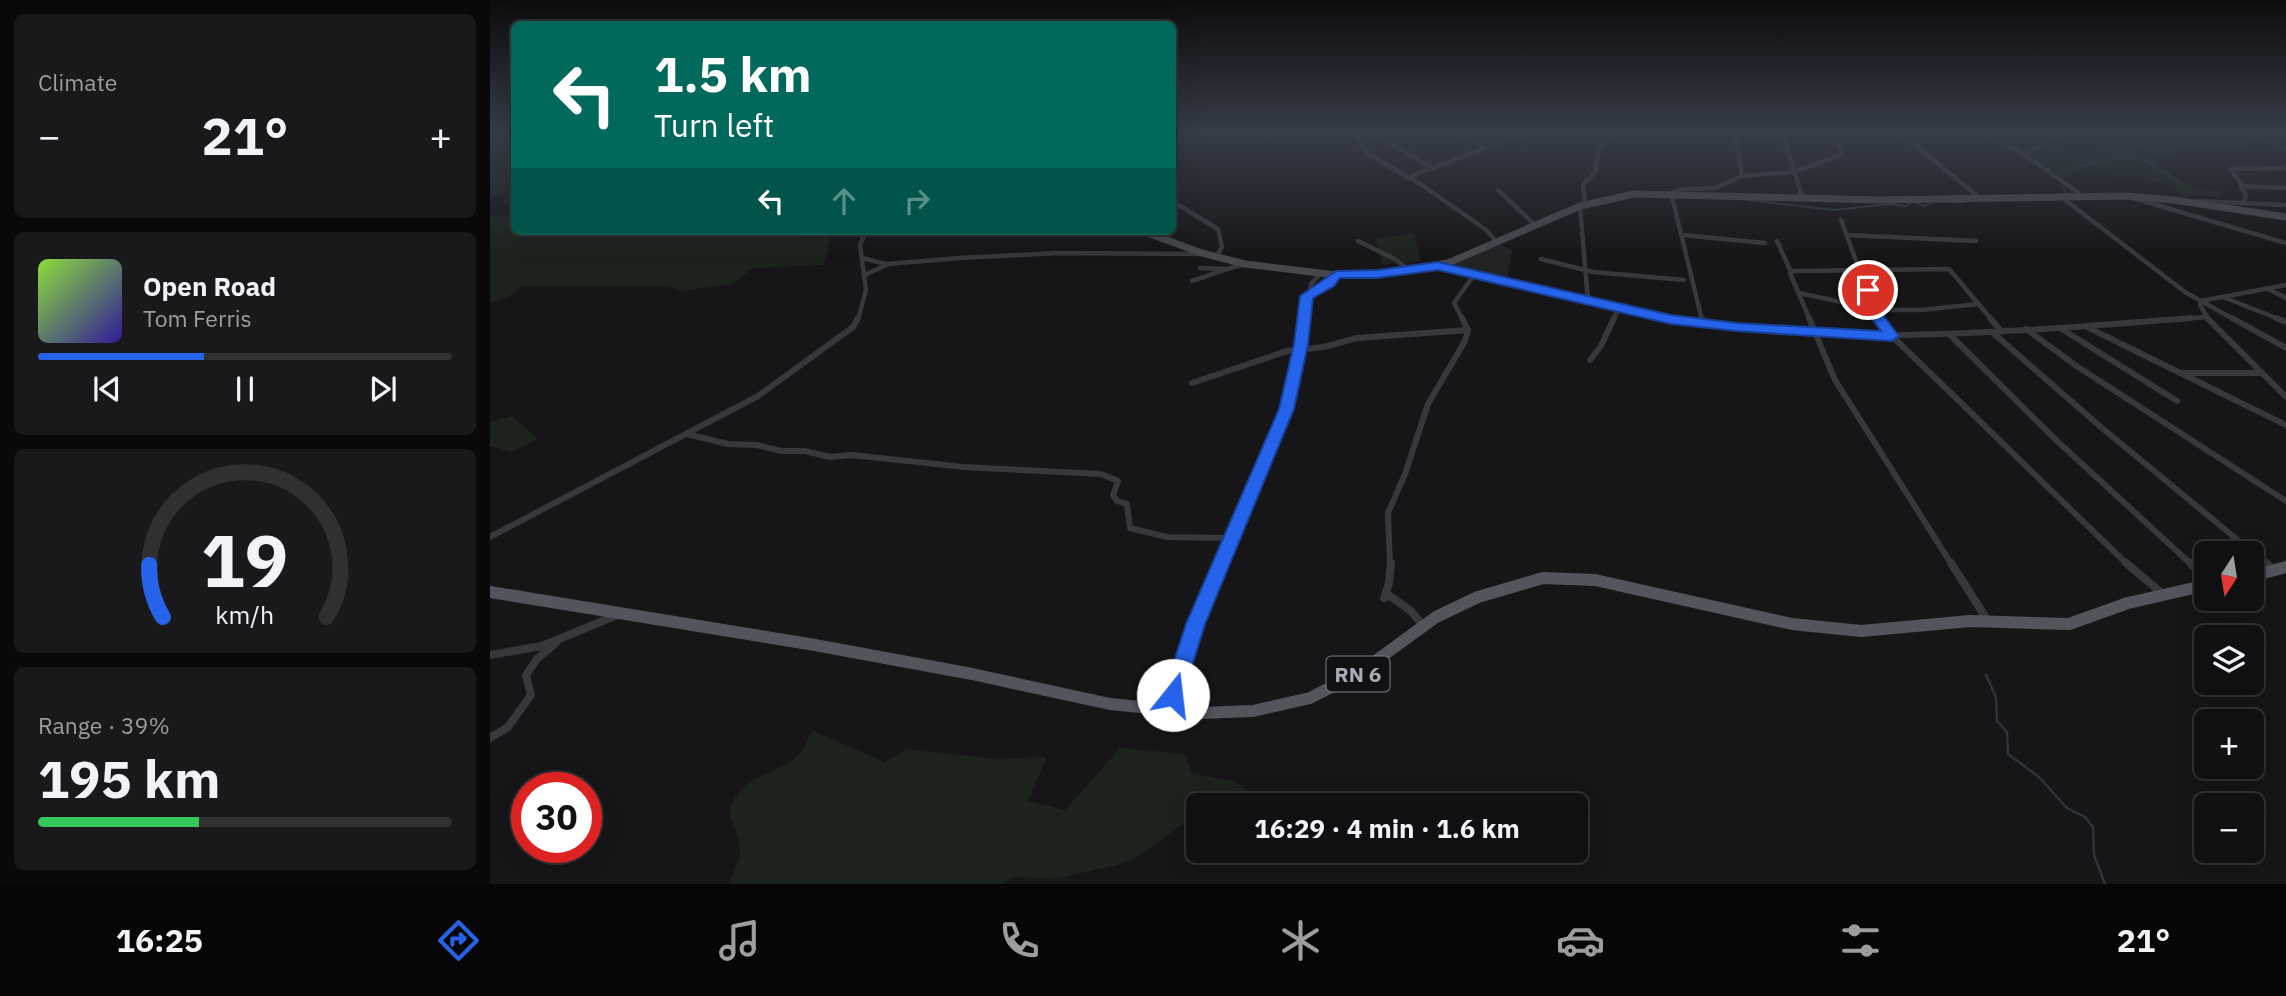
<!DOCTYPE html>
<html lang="en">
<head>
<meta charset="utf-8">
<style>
	:root { --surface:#101012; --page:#19191b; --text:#f1f3f6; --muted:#9c9d9f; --line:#303032; --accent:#2563eb }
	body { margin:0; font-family:"IBM Plex Sans",sans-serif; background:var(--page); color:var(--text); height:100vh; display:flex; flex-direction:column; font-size:26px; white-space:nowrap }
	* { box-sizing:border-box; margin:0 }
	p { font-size:23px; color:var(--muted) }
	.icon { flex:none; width:38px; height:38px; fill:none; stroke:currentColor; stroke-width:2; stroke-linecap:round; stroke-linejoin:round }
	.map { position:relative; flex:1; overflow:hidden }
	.drawer { display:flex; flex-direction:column; gap:14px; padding:14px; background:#09090a; width:490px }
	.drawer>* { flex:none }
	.top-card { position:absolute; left:21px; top:21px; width:665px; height:214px; border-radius:10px; box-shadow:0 7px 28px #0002,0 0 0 2px var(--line); background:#00695c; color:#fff; overflow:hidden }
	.needle { width:46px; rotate:192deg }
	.fabs { position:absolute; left:1704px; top:541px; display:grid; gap:14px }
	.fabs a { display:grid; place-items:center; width:70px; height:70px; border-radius:10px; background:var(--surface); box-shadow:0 7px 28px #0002,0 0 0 2px var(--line); font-size:35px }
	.speed { position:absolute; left:21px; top:772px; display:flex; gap:14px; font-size:35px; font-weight:700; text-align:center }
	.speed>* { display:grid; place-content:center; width:91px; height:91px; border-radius:50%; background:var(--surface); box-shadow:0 7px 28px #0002,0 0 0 2px var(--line); line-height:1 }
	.speed .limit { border:10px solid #d22; background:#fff; color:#111 }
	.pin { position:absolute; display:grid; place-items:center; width:60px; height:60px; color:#fff; margin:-30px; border:4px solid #fff; border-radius:50%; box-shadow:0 2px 7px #0007 }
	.me { position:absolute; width:77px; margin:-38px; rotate:16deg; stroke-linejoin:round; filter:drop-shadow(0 0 5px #0008) }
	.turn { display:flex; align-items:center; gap:24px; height:147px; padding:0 28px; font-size:32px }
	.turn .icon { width:91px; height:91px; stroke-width:2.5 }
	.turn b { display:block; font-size:49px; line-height:60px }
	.lanes { display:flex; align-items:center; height:66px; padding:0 28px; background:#0003; justify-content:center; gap:35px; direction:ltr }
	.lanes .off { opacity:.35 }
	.big { font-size:52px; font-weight:700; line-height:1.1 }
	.drawer .tile { flex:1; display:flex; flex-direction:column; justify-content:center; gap:10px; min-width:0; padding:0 24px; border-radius:10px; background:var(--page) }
	.drawer .dial { align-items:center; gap:0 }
	.dial svg { height:182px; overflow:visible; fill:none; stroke:var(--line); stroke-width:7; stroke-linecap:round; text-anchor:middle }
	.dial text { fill:var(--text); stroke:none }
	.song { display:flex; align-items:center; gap:21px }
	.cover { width:84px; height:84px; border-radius:10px; background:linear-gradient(135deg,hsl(90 70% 55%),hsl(250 70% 35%)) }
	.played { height:7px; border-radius:4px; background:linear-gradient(90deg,var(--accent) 40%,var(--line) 40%) }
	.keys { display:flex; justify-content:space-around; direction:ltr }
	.heat { display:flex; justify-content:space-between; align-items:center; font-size:38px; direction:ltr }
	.charge { height:10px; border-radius:5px; background:linear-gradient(90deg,#34c759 39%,var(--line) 0) }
	.trip { position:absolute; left:696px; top:793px; width:402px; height:70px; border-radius:10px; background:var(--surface); box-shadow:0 7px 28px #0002,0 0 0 2px var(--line); font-weight:700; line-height:70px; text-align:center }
	.tabs { display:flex; height:112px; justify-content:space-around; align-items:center; background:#060607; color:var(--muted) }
	.tabs .icon { width:49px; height:49px }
	.tabs .on { color:var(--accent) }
	.tabs b { font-size:32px; color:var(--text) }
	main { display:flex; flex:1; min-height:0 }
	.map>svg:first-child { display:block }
	.built { fill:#222225 }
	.green { fill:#1c231d }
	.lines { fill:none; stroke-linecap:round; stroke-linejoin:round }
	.stream-far1 { stroke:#2c353c; stroke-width:2 }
	.stream { stroke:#2c353c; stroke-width:2.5 }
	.minor-far2 { stroke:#37383d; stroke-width:4.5 }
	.minor-far1 { stroke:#37383d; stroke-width:6 }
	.minor { stroke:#37383d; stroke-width:8 }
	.secondary { stroke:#45474d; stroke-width:7 }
	.primary { stroke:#53555c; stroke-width:12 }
	.route { fill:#2563eb; stroke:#184099; stroke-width:2 }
	.labels { text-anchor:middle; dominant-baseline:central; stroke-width:7; stroke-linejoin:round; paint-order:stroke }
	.shield { fill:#111113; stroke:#7b7e86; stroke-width:2 }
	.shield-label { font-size:21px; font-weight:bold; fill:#a8adb8 }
</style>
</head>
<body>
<main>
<section class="drawer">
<div class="tile"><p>Climate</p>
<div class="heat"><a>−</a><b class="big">21°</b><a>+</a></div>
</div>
<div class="tile">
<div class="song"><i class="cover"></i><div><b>Open Road</b><p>Tom Ferris</p></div></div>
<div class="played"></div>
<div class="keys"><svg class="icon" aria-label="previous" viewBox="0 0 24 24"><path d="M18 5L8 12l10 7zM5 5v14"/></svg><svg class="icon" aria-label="pause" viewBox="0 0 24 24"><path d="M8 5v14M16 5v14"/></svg><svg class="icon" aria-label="next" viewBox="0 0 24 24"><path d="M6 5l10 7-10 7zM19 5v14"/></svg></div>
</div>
<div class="tile dial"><svg viewBox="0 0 100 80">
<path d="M14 69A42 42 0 1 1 86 69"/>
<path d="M14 69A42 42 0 0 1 8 46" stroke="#2563eb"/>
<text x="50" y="56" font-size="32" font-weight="700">19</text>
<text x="50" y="72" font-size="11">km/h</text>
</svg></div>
<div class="tile"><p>Range · 39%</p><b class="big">195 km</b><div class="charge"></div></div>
</section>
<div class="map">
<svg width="1796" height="884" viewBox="0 0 1796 884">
	<rect width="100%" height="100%" fill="#161618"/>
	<path class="built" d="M1008 243 1022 250 1017 281 954 267Z"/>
	<g class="green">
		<path d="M1660 132H1788L1793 135 1783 137 1793 143 1759 141 1755 148 1727 150 1694 146 1682 156H1663C1681 177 1701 188 1729 191L1734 197 1689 195 1683 184 1590 172 1572 178 1537 153 1554 145 1585 158 1648 140 1651 135Z"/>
		<path d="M24 142V202H12L19 195 0 196V145Z"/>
		<path d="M0 216H24V231H311L308 238H340L334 265 263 268 242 284 192 291 181 287 143 286H32C23 294 12 302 0 302Z"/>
		<path d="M924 234 931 261 892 265 886 238Z"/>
		<path d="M22 416 48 439 22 452 0 446V422Z"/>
		<path d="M322 730 394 762 417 749 507 759 557 757 538 801 575 810 630 748 695 754 702 773 746 782 774 805H709V820L692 825 644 859 630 864 566 879 523 877 512 884H238C243 875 251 858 250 848 249 831 234 819 243 801 257 773 290 775 309 754 315 748 318 737 322 730Z"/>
	</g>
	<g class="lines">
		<g class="stream-far1">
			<path d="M1760 132 1796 149"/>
			<path d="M1640 156 1658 162 1691 184"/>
			<path d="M1568 177V172C1592 167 1616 157 1640 158V148L1655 145 1661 136H1672L1675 132"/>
			<path d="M1573 187 1577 195"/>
			<path d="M1258 200 1344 210 1399 204 1416 206 1421 203"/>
			<path d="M1460 202H1475"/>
			<path d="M1426 203 1433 206 1441 203"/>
		</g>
		<path class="stream" d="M1496 675 1506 697 1507 721 1517 732 1518 754 1549 777 1577 808 1595 817 1603 827 1604 855 1615 884"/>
		<g class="minor-far2">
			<path d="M863 132 879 155 929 183 995 229 1007 242"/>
			<path d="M966 132 990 143 993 149"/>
			<path d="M1292 132 1313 199"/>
			<path d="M1409 132 1490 198"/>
			<path d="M1491 132 1534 154 1594 197"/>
			<path d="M1245 133 1252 176"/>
			<path d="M1245 134 1294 139"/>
			<path d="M868 140 893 139 941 167"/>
			<path d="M1534 154 1576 132"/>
			<path d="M916 178 1038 132"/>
			<path d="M1753 186 1740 169 1796 168"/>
			<path d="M1008 190 1045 225"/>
			<path d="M1643 198 1796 243"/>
			<path d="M1574 199 1695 292 1745 320"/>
			<path d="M682 201 728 229 732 247 726 257"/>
			<path d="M1707 201 1796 205"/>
			<path d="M1754 202 1756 195 1750 186 1796 188"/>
			<path d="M1095 204 1093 185 1105 172 1109 147 1122 132"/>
			<path d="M1090 206 1098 301"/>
			<path d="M1351 220 1382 304 1392 320"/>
			<path d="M1193 235 1275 243"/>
			<path d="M1357 235 1486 241"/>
			<path d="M868 241 905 259 920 271"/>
			<path d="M1287 241 1301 272"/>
			<path d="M372 258 396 264"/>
			<path d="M1051 259 1103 272 1194 280"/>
			<path d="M948 266 1184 320"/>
			<path d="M737 269 755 264"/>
			<path d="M375 275 398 264 470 258 568 253 710 254"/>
			<path d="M702 281 737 269 710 268"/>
			<path d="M1776 288 1796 298"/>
			<path d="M820 293 821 284 831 273"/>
			<path d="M1309 293 1388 310H1431L1488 304"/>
			<path d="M1733 297 1791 320"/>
			<path d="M368 320 376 290 370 245 376 231"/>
			<path d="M814 320 817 296 840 283 846 275"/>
			<path d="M973 320 964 303 984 275"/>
			<path d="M1123 320 1129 308"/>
			<path d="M1212 320 1181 193 1192 189 1225 188 1252 176 1303 172 1352 155 1344 132"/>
			<path d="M1320 320 1300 273 1304 271 1459 269 1502 320"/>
			<path d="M1678 320 1716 317"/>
			<path d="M1719 320 1710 305 1711 301 1796 285"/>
		</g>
		<g class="minor-far1">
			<path d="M1174 318C1347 349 1527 331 1701 318"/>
			<path d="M1212 318 1213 324"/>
			<path d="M1319 318 1345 380 1462 565"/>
			<path d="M1391 318 1402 336 1638 565"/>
			<path d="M1500 318 1511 331"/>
			<path d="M1717 318 1796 397"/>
			<path d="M1742 318 1796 348"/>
			<path d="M1786 318 1796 322"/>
			<path d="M1597 327 1796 425"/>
			<path d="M1570 328 1687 401"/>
			<path d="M1536 329 1588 367 1796 501"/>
			<path d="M1502 332 1612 428 1778 565"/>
			<path d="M1459 334 1565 439 1702 565"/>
			<path d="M1100 360 1111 346 1124 318"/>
			<path d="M1690 373H1772"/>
			<path d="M702 383 797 351 834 347 867 338 978 330"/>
			<path d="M197 434 238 444 267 445 291 451H315L340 457 362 455 474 467 611 474 628 481 623 495 627 501 637 504 640 528 677 537 743 538"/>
			<path d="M0 537 268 396 363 327 368 318"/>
			<path d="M731 565 797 409 814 318"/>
			<path d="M900 565 898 513 915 474 938 404 975 341 978 330 972 318"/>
		</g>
		<g class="minor">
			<path d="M901 563 899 583 894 598 900 596 921 611 933 626"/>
			<path d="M1461 563 1498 621"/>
			<path d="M1636 563 1673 594"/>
			<path d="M1700 563 1717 579"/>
			<path d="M1776 563 1784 570"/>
			<path d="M0 655 52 646 125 616"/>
			<path d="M679 711 706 623 731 563"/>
			<path d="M0 738 18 727 41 695 36 675 47 659 66 643"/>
		</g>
		<path class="secondary" d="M652 231 712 253 755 264 846 275 887 274 958 263 1090 206 1144 194 1389 200 1636 196 1684 200 1796 217"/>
		<g class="primary">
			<path d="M1762 576 1796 567"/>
			<path d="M0 592 325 645 482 674 620 704 711 713 763 711 820 698 869 673 946 617 988 597 1053 578 1105 580 1302 624 1371 631 1480 621 1579 624 1638 603 1717 585"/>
		</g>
	</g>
	<linearGradient id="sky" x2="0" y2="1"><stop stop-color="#0c0c0d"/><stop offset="0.52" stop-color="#363c48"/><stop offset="1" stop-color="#363c48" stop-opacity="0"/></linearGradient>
	<rect width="1796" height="255" fill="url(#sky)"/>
	<path class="route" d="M948 262 1181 315 1247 323 1391 331 1379 315 1372 290 1378 286 1385 290 1393 315 1409 336 1402 341 1247 331 1181 324 948 270 887 278H850L844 286 823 298 818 344 804 409 715 624 693 695 690 701 683 704 676 701 673 695 696 624 789 409 804 344 810 296 846 271 887 270Z"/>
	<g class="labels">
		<rect class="shield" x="836.5" y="656.5" width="63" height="35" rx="5"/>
		<g class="shield-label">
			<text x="868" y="674">RN 6</text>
		</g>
	</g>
</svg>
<div class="fabs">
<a><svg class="needle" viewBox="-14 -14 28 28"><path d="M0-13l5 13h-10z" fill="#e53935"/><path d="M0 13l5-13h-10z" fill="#9c9d9f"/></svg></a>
<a><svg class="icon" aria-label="layers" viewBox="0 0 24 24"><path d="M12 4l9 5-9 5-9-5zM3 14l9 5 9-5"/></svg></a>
<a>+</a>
<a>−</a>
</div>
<div class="speed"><div class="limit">30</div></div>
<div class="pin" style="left:1378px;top:290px;background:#d93025"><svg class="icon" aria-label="arrive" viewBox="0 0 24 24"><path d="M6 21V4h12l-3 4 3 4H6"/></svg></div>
<svg class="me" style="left:683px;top:695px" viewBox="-20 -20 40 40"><circle r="19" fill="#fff"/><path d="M0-13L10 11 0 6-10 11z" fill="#2563eb"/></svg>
<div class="trip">16:29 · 4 min · 1.6 km</div>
<div class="top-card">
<div class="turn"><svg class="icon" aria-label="left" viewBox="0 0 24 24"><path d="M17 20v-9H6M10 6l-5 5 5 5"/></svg><div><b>1.5 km</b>Turn left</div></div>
<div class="lanes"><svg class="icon" aria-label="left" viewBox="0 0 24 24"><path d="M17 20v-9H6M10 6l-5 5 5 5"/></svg><svg class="icon off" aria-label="ahead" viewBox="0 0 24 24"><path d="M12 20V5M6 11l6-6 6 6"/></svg><svg class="icon off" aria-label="right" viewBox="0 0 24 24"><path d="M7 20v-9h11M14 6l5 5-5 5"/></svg></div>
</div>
</div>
</main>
<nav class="tabs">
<b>16:25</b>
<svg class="icon on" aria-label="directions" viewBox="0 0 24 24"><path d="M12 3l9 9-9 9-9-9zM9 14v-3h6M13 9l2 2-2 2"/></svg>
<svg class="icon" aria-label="music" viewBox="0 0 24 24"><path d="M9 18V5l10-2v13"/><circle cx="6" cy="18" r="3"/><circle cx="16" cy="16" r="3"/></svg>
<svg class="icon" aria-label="phone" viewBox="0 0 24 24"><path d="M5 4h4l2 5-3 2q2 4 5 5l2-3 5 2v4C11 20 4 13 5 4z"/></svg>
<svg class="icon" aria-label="climate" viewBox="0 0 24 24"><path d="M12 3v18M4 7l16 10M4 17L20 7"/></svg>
<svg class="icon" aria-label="car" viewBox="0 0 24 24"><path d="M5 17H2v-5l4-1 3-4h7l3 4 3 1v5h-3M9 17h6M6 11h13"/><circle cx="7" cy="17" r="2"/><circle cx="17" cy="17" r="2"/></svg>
<svg class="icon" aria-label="filters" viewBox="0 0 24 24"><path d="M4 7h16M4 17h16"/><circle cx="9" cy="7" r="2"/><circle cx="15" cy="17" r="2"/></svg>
<b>21°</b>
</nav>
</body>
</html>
